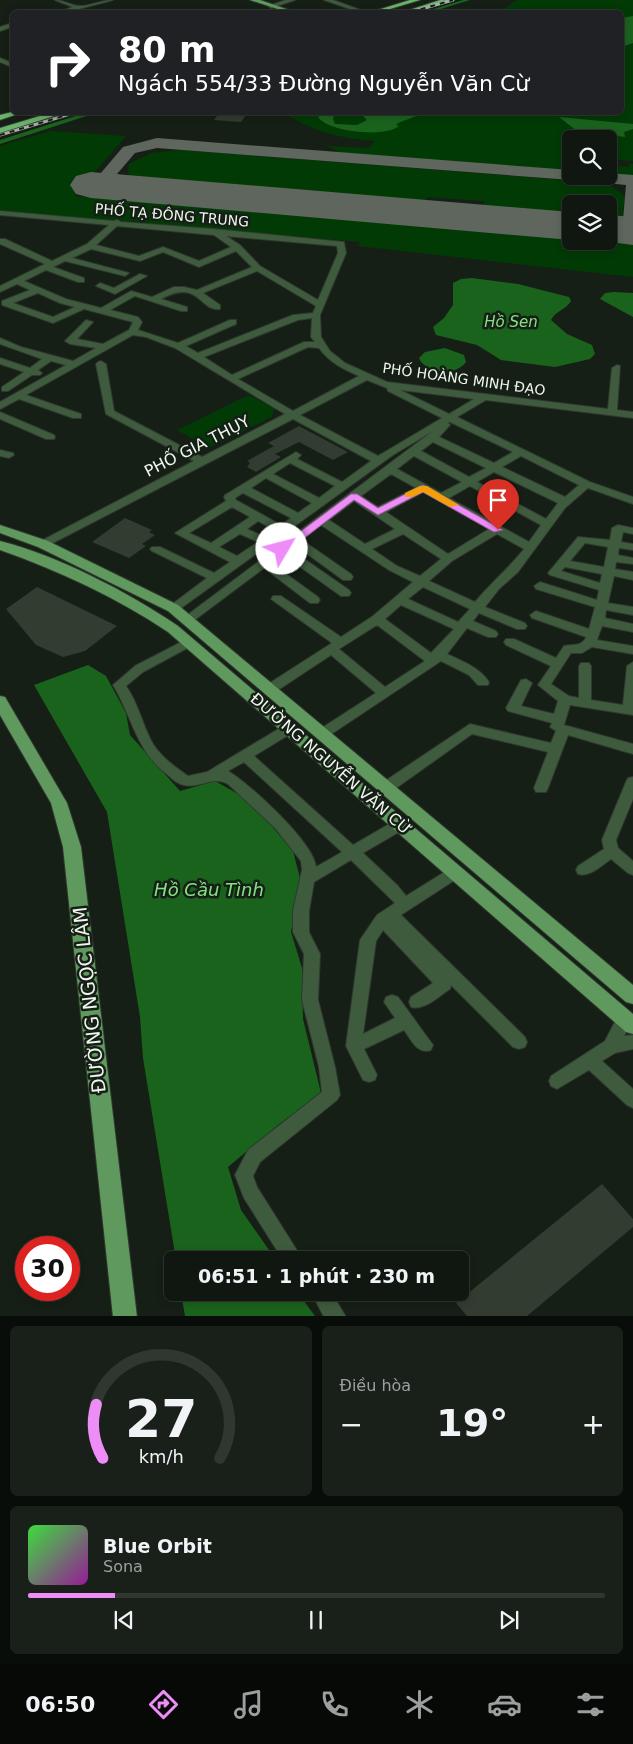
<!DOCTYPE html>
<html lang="vi">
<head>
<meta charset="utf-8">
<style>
	:root { --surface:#101710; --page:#192019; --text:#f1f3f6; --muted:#9c9f9f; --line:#303630; --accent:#ee8cf8 }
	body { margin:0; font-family:"DejaVu Sans",sans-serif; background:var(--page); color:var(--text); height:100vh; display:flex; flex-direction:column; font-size:19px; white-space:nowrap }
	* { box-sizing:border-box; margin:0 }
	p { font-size:16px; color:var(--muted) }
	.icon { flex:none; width:28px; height:28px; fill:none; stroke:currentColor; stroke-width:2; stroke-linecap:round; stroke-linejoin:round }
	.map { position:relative; height:1316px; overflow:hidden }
	.drawer { display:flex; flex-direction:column; gap:10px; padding:10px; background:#090d09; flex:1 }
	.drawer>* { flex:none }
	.guide { position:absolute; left:10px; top:10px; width:614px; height:105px; border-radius:8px; box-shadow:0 2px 8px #0003,0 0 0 1px var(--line); background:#202124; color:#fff; overflow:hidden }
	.controls { position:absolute; left:562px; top:130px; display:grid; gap:10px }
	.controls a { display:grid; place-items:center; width:55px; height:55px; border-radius:8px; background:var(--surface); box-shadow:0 2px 8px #0003,0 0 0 1px var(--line); font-size:25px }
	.speed { position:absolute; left:15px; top:1236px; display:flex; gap:10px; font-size:25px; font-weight:700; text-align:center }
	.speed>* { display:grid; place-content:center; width:65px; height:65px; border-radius:50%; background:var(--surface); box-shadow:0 2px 8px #0003,0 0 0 1px var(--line); line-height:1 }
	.speed .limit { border:8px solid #d22; background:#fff; color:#111 }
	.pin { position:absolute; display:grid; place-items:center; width:42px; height:42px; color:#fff; margin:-51px -21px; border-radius:50% 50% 50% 0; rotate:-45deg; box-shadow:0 0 5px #0007 }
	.pin .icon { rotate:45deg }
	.me { position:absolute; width:55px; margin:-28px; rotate:53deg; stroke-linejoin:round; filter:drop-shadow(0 0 4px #0008) }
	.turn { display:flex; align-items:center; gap:18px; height:105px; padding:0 25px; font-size:22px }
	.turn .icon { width:65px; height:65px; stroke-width:2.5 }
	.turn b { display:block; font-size:35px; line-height:42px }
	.big { font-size:38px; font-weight:800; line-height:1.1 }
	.drawer .tile { flex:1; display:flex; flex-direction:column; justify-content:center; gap:8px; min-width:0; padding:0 18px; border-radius:8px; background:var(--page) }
	.drawer .dial { align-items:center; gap:0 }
	.dial svg { height:130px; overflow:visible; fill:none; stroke:var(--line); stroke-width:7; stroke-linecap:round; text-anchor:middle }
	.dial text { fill:var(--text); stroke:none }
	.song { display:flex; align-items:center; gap:15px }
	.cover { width:60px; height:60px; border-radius:8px; background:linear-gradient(135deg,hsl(120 70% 55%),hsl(300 70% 35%)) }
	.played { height:5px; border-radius:2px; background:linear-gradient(90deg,var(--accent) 15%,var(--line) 15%) }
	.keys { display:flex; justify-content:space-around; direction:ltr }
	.heat { display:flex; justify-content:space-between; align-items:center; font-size:28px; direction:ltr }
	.drawer .tiles { flex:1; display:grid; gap:10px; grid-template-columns:1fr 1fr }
	.tile:last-child { grid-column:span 2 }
	.trip { position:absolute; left:164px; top:1251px; width:305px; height:50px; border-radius:8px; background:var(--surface); box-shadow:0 2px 8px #0003,0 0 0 1px var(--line); font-weight:800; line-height:50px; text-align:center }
	.tab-bar { display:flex; height:80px; justify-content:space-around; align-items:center; background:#060906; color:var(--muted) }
	.tab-bar .icon { width:35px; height:35px }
	.tab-bar .selected { color:var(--accent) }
	.tab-bar b { font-size:22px; color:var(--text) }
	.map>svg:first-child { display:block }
	.green { fill:#023a06 }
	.water { fill:#1a631d; fill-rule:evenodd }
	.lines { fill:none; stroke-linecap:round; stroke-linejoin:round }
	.canal { fill:#1a631d; fill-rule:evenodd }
	.taxiway { fill:#5e665d; fill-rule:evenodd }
	.runway { fill:#5e665d; fill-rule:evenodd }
	.building { fill:#323c31 }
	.minor-casing { stroke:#30392f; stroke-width:2 }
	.major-casing { stroke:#30392f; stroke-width:2 }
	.highway-casing { stroke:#30392f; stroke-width:2 }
	.minor { fill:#3f5b3e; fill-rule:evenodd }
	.major { fill:#5f995e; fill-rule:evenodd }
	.highway { fill:#6bb26a; fill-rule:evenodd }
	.rail-casing { stroke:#a6ada5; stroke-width:3 }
	.rail { stroke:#161f15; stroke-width:2; stroke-dasharray:5; stroke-linecap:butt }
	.route { fill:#ee8cf8; stroke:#9b5ba1 }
	.slow { fill:#f59e0b }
	.labels { text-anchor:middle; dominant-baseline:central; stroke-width:5; stroke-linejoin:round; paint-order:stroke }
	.far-street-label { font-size:14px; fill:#eff6ef; stroke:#161f15 }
	.far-water-label { font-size:15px; font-style:italic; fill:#85e284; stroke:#161f15 }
	.street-label { font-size:16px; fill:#eff6ef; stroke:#161f15 }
	.water-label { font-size:18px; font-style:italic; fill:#85e284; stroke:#161f15 }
	.near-street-label { font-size:19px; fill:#eff6ef; stroke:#161f15 }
</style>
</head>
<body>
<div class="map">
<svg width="633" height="1317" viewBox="0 0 633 1317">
	<rect width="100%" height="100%" fill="#161f15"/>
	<g class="green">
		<path d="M517 0H633V161L609 159V139H571V174L349 157 327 146 369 148 375 141C334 137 318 133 283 113L621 112V12H489L505 8Z"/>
		<path d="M50 131 126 136 74 196 571 238V241L633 243V277L358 246 360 242 0 210V146Z"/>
		<path d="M180 150 592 182 613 187 625 197 622 217 609 221V204H571V218L483 210 484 201 427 197 424 205 145 182 131 177 128 173 129 164 151 153Z"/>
		<path d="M630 163 633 164V179L603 176H609V165L629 167Z"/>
		<path d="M249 395 274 408 272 417 209 448 177 430Z"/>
	</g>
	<g class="water">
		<path d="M633 16V43L621 47V18Z"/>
		<path d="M318 113 424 112V113L398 123 396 125 399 126C385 138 328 132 318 117L321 115ZM344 114 362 115 367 120 357 125 335 124 333 119 334 116Z"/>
		<path d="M559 117 633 124V129L624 132 625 137 577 131Z"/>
		<path d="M472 278 518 284 569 297 571 301C566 310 555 311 551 320L567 334 592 345 595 354 590 359 555 367 501 360 477 345 436 335 433 327 444 318 453 305V283L461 279Z"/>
		<path d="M614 292 633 293V317L600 299 605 293Z"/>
		<path d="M445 348 464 355 466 362C456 376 431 373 421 362L419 358 425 352Z"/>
		<path d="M88 665 106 676 126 713 130 735 180 791 215 781 240 795 260 812 293 851 300 878 291 932 302 968 303 1019 321 1093 278 1125 228 1167 241 1210 276 1260H176L143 1058 140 1017 107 812 34 685Z"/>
		<path d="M181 1293H298L315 1316H185Z"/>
	</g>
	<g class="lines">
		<g class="canal">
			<path d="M463 0H470L431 12H424Z"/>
			<path d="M88 112H99L0 144V140Z"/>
		</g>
		<path class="taxiway" d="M157 138 571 170V176H609V173L633 175V236L625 235 622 231 626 185 585 181 578 178 571 180 157 148 135 153 117 174 155 186 158 190 155 194 149 195 107 184 100 174 123 147Z"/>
		<g class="runway">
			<path d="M91 172 571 212V240L91 198 76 194 70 185 76 176Z"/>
			<path d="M609 215 633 217V245L603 241H609Z"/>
		</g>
	</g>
	<g class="building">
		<path d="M220 112H248L241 122 214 120Z"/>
		<path d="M299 426 348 452 333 460 299 442 275 454 281 457 256 472 247 467 250 463 247 461 274 446 268 443Z"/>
		<path d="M125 518 152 530 149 532 155 535 142 544 146 546 129 558 92 542Z"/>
		<path d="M37 587 117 626 85 651 63 657 36 645 6 609Z"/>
		<path d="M602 1184 633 1219V1227L526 1317H468L456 1303Z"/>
	</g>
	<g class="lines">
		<defs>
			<g id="minor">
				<path d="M55 0C64 0 71 6 80 6 90 6 102 0 113 0L67 12H59L73 7Z"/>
				<path d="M286 0H295L271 8 268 6Z"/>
				<path d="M324 0H333L366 12H359Z"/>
				<path d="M12 23V27L0 31V27Z"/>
				<path d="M0 58 12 63V67L0 62Z"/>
				<path d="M0 211 114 221 117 220 121 222 214 229 344 242 346 253 320 315 321 337 330 351 345 363 387 382 608 409 612 368 617 365 620 366 617 410 633 412V418L486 400 457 417 590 482 633 497V504L588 488 565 508 518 572 499 589 485 607 525 623 527 626 525 629H517L479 613 473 621 496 631 498 634 496 637H488L467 628 447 654C462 661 479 667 489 682L488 685H478L469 675 441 661 327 737H317L315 734 317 731 376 693 331 655 275 692H265L264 689 265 686 332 643 271 599 273 596H281L341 637 373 616 413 582 389 570 321 525 302 540 351 574 353 577 351 580H343L295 545 290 549 349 590 351 593 349 596H341L282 554 271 563 318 597 320 600 318 603H310L264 568 192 622 188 623 182 619 433 431 393 455 177 611 173 612 167 608 207 578 152 551 150 549 152 547H160L214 573 230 562 175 533 226 501 224 497 225 495 296 452 301 455 297 459 342 482 371 461 293 419 47 546H39L37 544 39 542 194 461 106 414 96 364 98 362 101 361 106 364 114 411 202 457 285 414 175 348 146 337 133 335 26 395 81 414V418H73L19 399 0 409V402L66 365 51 361 38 370 42 373 40 375H32L8 391H2V387L24 372 0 364V358L30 368 42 359 0 344V338L21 347 73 361 96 348 70 344 65 341 86 320 93 322 77 339 103 344 129 330 133 322 84 309 53 323 2 305V301L30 290 17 284 0 292V286L45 264 0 244V239H5L52 261 87 244 109 225 0 215ZM117 226 214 235 231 247 199 261 163 247 139 256 96 245ZM226 236 337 246 338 253 318 300 260 266 240 245ZM91 249 140 261 163 252 199 267 236 251 252 267 197 290 184 287H174L152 297 131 291 101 308 66 299 24 281 46 270 78 282H84V278L53 267 65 261 125 276 129 273 72 258ZM257 271 316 306 313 313 293 315 198 353 186 346 236 324V320H230L178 343 138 330 142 322 138 317 110 310 135 296 181 311H187V307L161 299C200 278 199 312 220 309V305L203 293ZM38 293 60 303 75 307 53 317 13 303ZM312 318 311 337 315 342H304L232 375 204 357 298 320ZM308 347 319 348C329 362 343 369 359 376L293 411 238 379ZM367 380 387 388 388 391 442 418 378 456 300 415ZM400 390 474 399 449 414ZM450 422 513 452 494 463 439 437 450 425 448 423ZM433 442 486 468 469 477 421 451ZM414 456 462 482 441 493 397 469ZM521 456 579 485 565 497 502 467ZM290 463 335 486 319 498 273 474ZM494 472 558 503 546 519 477 482ZM391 474 416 488 378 507 361 496ZM266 478 312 503 298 513 251 488ZM470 486 541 525 529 542 449 498ZM423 492 489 529 448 554 386 512ZM243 493 291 518 281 525 236 500 235 498ZM354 501 395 529 365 544 329 520ZM232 507 250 517 211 543 189 533ZM258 521 274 530 265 537 247 529ZM240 534 258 542 237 556 219 547ZM403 534 441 559 420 576 397 566 372 549ZM497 534 524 549C509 568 491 583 475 602L429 581 452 561ZM423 587 470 609 458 622 408 599ZM401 605 454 629 431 653 385 619ZM377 625 425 661 385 687 339 649Z"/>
				<path d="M140 274 147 276 115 294 96 286 100 283 114 288Z"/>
				<path d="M0 412 54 435 55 437 54 439H46L0 419Z"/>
				<path d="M0 450 13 453 14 455 9 458 0 456Z"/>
				<path d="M618 525 633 528V534L623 532 621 542 633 544V550L619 548 618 555 633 558V564L616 562 615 569 633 572V580L614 576 608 603 633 607V615L606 610 605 618 633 624V632L602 626 597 640 633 646V654L592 647 582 653H571L551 684 569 696 579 698V666L581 663H589L591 666V700L623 705 627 666 633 662V715L570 705 564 725 633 744V754L568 735 548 788 546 792H536L534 788 548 752 472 734 392 791H382L380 787 382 783 470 724 551 743 556 731 550 727 552 723 508 711 506 708 521 680 526 679 532 683 521 706 554 714 558 701 538 685 551 666 506 645 504 642 506 639H514L556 658 564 646C572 644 582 647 586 637L532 618 530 615 536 611 589 629 595 607 536 589 534 586 540 582 597 600 599 590 550 575 548 573 578 537 610 540 612 528ZM585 543 608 547 604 567 570 561ZM565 567 602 574 600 583 561 571Z"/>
				<path d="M189 638 193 639 195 642 193 645 143 672 126 686C139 704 142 725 153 744 161 757 175 767 188 776L207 772 285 725H295L297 728 295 731 254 756 353 845 396 820H406L408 824 406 828 363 853 397 885 406 896 451 868 456 866 461 868 463 872 461 876 401 915 525 1037 527 1042 525 1047 519 1049 513 1047 451 985 450 989C439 996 424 1011 411 1007L409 1002 411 997 433 983 383 930 376 941 363 1034 395 1018 384 1002 386 997 392 995 398 997 433 1045 431 1050C417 1055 411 1039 404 1030L364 1049 377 1075 375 1080 369 1082 363 1080 346 1046 360 940 377 915 395 903 351 860 314 882 309 911V932L320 954 318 1000 335 1067 340 1095 337 1100 260 1162 253 1176 257 1187 303 1260H283L244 1198 235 1175 248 1150 322 1092 319 1067 302 1000 304 954 293 932V911L302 870 301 861 275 828 228 784C213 775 199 789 184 785 178 784 172 779 168 775 136 752 132 716 113 685L135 666ZM244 762 342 852 316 867C314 843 249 783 228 771Z"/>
				<path d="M633 777V799L616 840 618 848 633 861V875L628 873 611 859C602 865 589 878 578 874L576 870 578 866 604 849 602 840 626 782 628 778Z"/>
				<path d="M625 1012 631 1014 633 1019 624 1036 633 1035V1049L615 1053 602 1061 633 1089V1108L627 1105 589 1070 557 1089 551 1086 549 1081 551 1076 605 1041 619 1014Z"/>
				<path d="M311 1292H331L346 1317H324Z"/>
			</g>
			<g id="major">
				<path d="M250 0H260L295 12H287Z"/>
				<path d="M0 525 48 541 178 605 633 985V1004L626 1002 168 611 38 547 0 533Z"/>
				<path d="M0 541C59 556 128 592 178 626L633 1014V1034L626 1032 168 632C116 597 59 571 0 550Z"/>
				<path d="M0 696 5 697 67 803 81 847 137 1317H113L63 847 51 803 0 715Z"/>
			</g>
			<g id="highway">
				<path d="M410 0H420L380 12H371Z"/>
				<path d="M440 0H450L412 12H403Z"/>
				<path d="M12 112H24L0 120V115Z"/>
				<path d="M53 112H67L0 133V128Z"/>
			</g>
		</defs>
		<use href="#minor" class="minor-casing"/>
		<use href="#major" class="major-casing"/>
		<use href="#highway" class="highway-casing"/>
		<use href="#minor" class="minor"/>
		<use href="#major" class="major"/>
		<use href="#highway" class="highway"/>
		<defs>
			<g id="rail">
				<path d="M411 12 453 0"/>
				<path d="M0 135 77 112"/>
			</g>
		</defs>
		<use href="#rail" class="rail-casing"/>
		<use href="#rail" class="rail"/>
	</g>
	<path class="route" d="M423 485 503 530 494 532 423 492 378 515 354 500 286 552H278L277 549 351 494H357L378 508Z"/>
	<path class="slow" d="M420 486H427L459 505 450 507 423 492 412 497H405V493Z"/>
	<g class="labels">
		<g class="far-street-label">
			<text transform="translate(172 215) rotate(5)">PHỐ TẠ ĐÔNG TRUNG</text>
			<text transform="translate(464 379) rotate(8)">PHỐ HOÀNG MINH ĐẠO</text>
		</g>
		<g class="far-water-label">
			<text x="511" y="322">Hồ Sen</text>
		</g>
		<g class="street-label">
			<text transform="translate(197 446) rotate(-27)">PHỐ GIA THỤY</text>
			<text transform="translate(331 764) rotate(41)">ĐƯỜNG NGUYỄN VĂN CỪ</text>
		</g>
		<g class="water-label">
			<text x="209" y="889">Hồ Cầu Tình</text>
		</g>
		<g class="near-street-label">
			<text transform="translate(89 1000) rotate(-96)">ĐƯỜNG NGỌC LÂM</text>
		</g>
	</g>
</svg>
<div class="controls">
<a><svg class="icon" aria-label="search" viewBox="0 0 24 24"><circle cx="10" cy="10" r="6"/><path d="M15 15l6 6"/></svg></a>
<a><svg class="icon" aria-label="layers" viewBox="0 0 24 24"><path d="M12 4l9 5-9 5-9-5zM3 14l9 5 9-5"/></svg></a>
</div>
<div class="speed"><div class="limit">30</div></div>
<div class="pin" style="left:498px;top:530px;background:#d93025"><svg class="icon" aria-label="arrive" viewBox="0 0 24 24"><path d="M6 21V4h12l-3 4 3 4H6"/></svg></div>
<svg class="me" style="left:282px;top:549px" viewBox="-20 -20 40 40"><circle r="19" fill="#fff"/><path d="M0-13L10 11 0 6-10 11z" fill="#ee8cf8"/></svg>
<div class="trip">06:51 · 1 phút · 230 m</div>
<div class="guide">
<div class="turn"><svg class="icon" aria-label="right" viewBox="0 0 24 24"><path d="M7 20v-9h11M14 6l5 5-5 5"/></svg><div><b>80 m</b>Ngách 554/33 Đường Nguyễn Văn Cừ</div></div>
</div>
</div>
<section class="drawer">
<div class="tiles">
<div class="tile dial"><svg viewBox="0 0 100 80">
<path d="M14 69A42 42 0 1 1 86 69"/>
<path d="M14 69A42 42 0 0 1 10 36" stroke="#ee8cf8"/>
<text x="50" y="56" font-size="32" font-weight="700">27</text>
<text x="50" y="72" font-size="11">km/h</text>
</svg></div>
<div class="tile"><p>Điều hòa</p>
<div class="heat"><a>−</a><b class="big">19°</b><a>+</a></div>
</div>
<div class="tile">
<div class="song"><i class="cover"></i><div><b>Blue Orbit</b><p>Sona</p></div></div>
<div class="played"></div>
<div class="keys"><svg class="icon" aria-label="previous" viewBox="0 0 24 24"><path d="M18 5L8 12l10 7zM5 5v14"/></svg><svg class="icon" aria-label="pause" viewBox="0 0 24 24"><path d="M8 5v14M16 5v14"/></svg><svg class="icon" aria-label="next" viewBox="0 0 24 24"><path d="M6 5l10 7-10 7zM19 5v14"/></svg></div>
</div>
</div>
</section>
<nav class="tab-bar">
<b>06:50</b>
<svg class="icon selected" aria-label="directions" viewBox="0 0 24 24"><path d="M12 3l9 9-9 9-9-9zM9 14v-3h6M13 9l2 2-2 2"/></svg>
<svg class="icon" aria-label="music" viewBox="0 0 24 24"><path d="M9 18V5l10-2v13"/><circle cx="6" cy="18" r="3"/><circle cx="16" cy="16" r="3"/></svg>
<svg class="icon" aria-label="phone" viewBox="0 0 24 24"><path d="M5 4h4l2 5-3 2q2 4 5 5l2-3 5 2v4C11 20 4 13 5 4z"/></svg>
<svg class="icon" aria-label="climate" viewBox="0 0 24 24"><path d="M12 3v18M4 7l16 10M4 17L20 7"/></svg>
<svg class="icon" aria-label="car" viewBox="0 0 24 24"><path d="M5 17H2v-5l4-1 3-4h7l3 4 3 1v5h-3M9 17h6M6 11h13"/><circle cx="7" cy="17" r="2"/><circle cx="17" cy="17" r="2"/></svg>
<svg class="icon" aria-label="filters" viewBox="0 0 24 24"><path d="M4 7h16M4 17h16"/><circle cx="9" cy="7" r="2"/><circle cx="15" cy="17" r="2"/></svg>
</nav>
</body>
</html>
